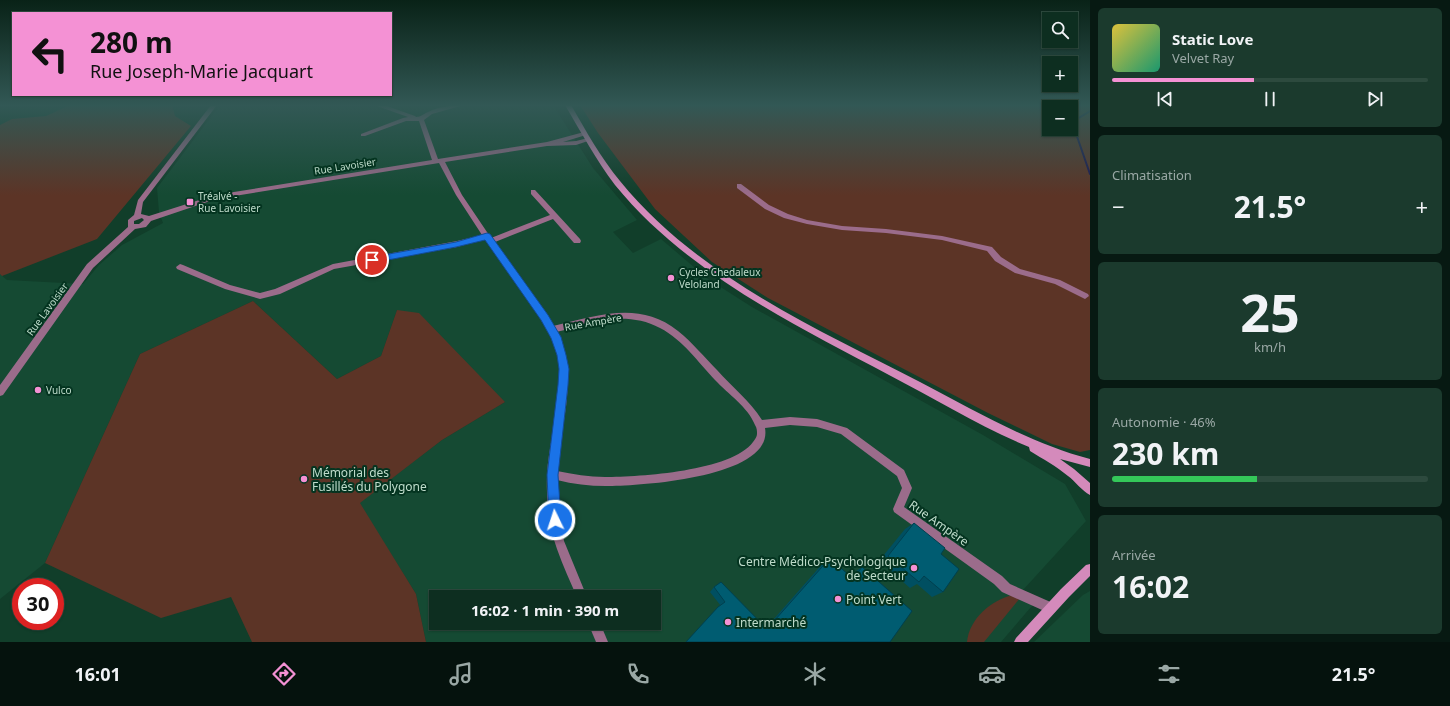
<!DOCTYPE html>
<html lang="fr">
<head>
<meta charset="utf-8">
<style>
	:root { --surface:#0d2e20; --page:#1b3a2d; --text:#f1f3f6; --muted:#9aa8a5; --line:#2d4a3e; --accent:#f491d4 }
	body { margin:0; font-family:"Noto Sans",sans-serif; background:var(--page); color:var(--text); height:100vh; display:flex; flex-direction:column; font-size:15px; white-space:nowrap }
	* { box-sizing:border-box; margin:0 }
	p { font-size:13px; color:var(--muted) }
	.icon { flex:none; width:22px; height:22px; fill:none; stroke:currentColor; stroke-width:2; stroke-linecap:round; stroke-linejoin:round }
	.map { position:relative; flex:1; overflow:hidden }
	.panel { display:flex; flex-direction:column; gap:8px; padding:8px; background:#071912; width:360px }
	.panel>* { flex:none }
	.banner { position:absolute; left:12px; top:12px; width:380px; height:84px; border-radius:0px; box-shadow:0 1px 3px #0004,0 0 0 1px var(--line); background:#f491d4; color:#111; overflow:hidden }
	.tools { position:absolute; left:1042px; top:12px; display:grid; gap:8px }
	.tools a { display:grid; place-items:center; width:36px; height:36px; border-radius:0px; background:var(--surface); box-shadow:0 1px 3px #0004,0 0 0 1px var(--line); font-size:20px }
	.speed { position:absolute; left:12px; top:578px; display:flex; gap:8px; font-size:20px; font-weight:700; text-align:center }
	.speed>* { display:grid; place-content:center; width:52px; height:52px; border-radius:50%; background:var(--surface); box-shadow:0 1px 3px #0004,0 0 0 1px var(--line); line-height:1 }
	.speed .limit { border:6px solid #d22; background:#fff; color:#111 }
	.pin { position:absolute; display:grid; place-items:center; width:34px; height:34px; color:#fff; margin:-17px; border:2px solid #fff; border-radius:50%; box-shadow:0 1px 4px #0007 }
	.me { position:absolute; width:44px; margin:-22px; rotate:356deg; stroke-linejoin:round; filter:drop-shadow(0 0 3px #0008) }
	.turn { display:flex; align-items:center; gap:14px; height:84px; padding:0 12px; font-size:18px }
	.turn .icon { width:52px; height:52px; stroke-width:2.5 }
	.turn b { display:block; font-size:28px; line-height:34px }
	.big { font-size:30px; font-weight:700; line-height:1.1 }
	.panel .card { flex:1; display:flex; flex-direction:column; justify-content:center; gap:6px; min-width:0; padding:0 14px; border-radius:6px; background:var(--page) }
	.panel .dial { align-items:center; gap:0 }
	.dial b { font-size:52px; line-height:1 }
	.song { display:flex; align-items:center; gap:12px }
	.cover { width:48px; height:48px; border-radius:6px; background:linear-gradient(135deg,hsl(50 70% 55%),hsl(160 70% 35%)) }
	.played { height:4px; border-radius:2px; background:linear-gradient(90deg,var(--accent) 45%,var(--line) 45%) }
	.keys { display:flex; justify-content:space-around; direction:ltr }
	.heat { display:flex; justify-content:space-between; align-items:center; font-size:22px; direction:ltr }
	.charge { height:6px; border-radius:3px; background:linear-gradient(90deg,#34c759 46%,var(--line) 0) }
	.trip { position:absolute; left:429px; top:590px; width:232px; height:40px; border-radius:0px; background:var(--surface); box-shadow:0 1px 3px #0004,0 0 0 1px var(--line); font-weight:700; line-height:40px; text-align:center }
	.tab-bar { display:flex; height:64px; justify-content:space-around; align-items:center; background:#05120d; color:var(--muted) }
	.tab-bar .icon { width:28px; height:28px }
	.tab-bar .current { color:var(--accent) }
	.tab-bar b { font-size:18px; color:var(--text) }
	main { display:flex; flex:1; min-height:0 }
	.map>svg:first-child { display:block }
	.built { fill:#154a33; fill-rule:evenodd }
	.green { fill:#5c3426; fill-rule:evenodd }
	.lines { fill:none; stroke-linecap:round; stroke-linejoin:round }
	.stream { stroke:#1c1750; stroke-width:2 }
	.street { fill:#9b6c8b; fill-rule:evenodd }
	.secondary { fill:#d48abb; fill-rule:evenodd }
	.wall { fill:#004f61 }
	.building { fill:#005c71; stroke:#00404f }
	.route { fill:#1a73e8; stroke:#114b97 }
	.poi-dot { fill:#f491d4; stroke:#043420; stroke-width:1.5 }
	.labels { text-anchor:middle; dominant-baseline:central; stroke-width:4; stroke-linejoin:round; paint-order:stroke }
	.street-label { font-size:10px; fill:#bfdccb; stroke:#043420 }
	.poi-label { font-size:10px; fill:#bfdccb; stroke:#043420; text-anchor:start }
	.near-poi-label { font-size:12px; fill:#bfdccb; stroke:#043420; text-anchor:start }
	.near-street-label { font-size:12px; fill:#bfdccb; stroke:#043420 }
</style>
</head>
<body>
<main>
<div class="map">
<svg width="1090" height="642" viewBox="0 0 1090 642">
	<rect width="100%" height="100%" fill="#113e2a"/>
	<g class="built">
		<path d="M220 105H553L593 168 637 220 613 232 633 253 661 239 708 279 752 307 983 435 1065 484 1086 521 1023 590 1040 600 1031 607 1001 642H426L416 594 359 503 442 440 505 402 397 310 381 356 337 379 253 301 140 354 45 563 0 599V274L7 280 83 284 99 265 122 245 163 223 159 212 157 188ZM436 597H654V623H436Z"/>
		<path d="M1090 591V642H1034L1083 595Z"/>
	</g>
	<g class="green">
		<path d="M70 105H172L175 116 191 126 97 239 2 276 0 274V125L12 119 46 116Z"/>
		<path d="M580 105H1090V450L1080 452 1052 444 988 413 768 298 712 262 655 209 598 133ZM1049 107H1071V129H1049Z"/>
		<path d="M253 301 337 379 381 356 397 310 419 313 505 402 442 440 360 503 416 594 426 642H252L231 597 161 618 45 563 140 354Z"/>
		<path d="M1013 595 1020 598 984 642H967C969 619 991 600 1013 595Z"/>
	</g>
	<g class="lines">
		<path class="stream" d="M1090 111 1072 122 1090 174"/>
		<g class="street">
			<path d="M211 105H217L143 202 141 214 149 216 215 195 432 160 419 121H406L365 136H361V134L403 118 408 117 374 105H384L415 116 416 117C421 117 423 114 428 112 438 107 452 105 464 105L432 114 424 120 438 159 547 142 584 132 586 133V135L563 142 576 141 588 138 591 140 576 145 547 146 445 162 462 195 491 238 550 215 531 194V190H535L580 239 581 241 580 243H574L553 219 495 242 553 326C597 316 639 300 678 331 693 343 704 357 717 370 732 387 750 401 762 420L790 417 817 419 847 428 904 470 912 488 904 507 1002 576 1010 584 1055 604 1057 608 1055 612 1051 614 1002 592 994 584 894 512 893 509 902 488 897 476 841 434 817 427 790 425 765 428C774 478 638 486 606 486 589 486 573 484 557 480L559 514 564 541 587 597H577C570 581 563 566 557 549 549 527 546 501 547 477 548 436 568 392 556 351 550 331 537 314 525 296 511 277 498 258 485 239L457 247 334 269 280 294 260 299 225 289 177 269 176 267 180 264 183 265 230 285 260 293 275 289 333 264 457 241 482 235 456 195 439 163 216 199 151 221 146 227 135 229 93 268 3 395 0 396V385L87 264 128 227V220L134 215 138 200ZM142 218 144 220 139 224H134V221ZM613 319C630 318 645 320 660 328 683 340 698 362 715 380 728 394 748 407 755 425 757 428 757 431 757 434 757 437 755 439 753 442 732 471 640 477 605 477 589 477 573 474 557 471 560 424 580 378 556 332Z"/>
			<path d="M737 184H741L769 205 788 214 807 220 842 226 886 229 942 236 992 247 1001 257 1020 269 1060 280 1088 294 1089 296 1085 299 1055 284 1015 273 995 261 987 251 942 240 886 233 842 230 807 224 784 218 765 209 737 188Z"/>
			<path d="M588 623H600L608 642H596Z"/>
		</g>
		<g class="secondary">
			<path d="M565 105H571C586 131 601 158 620 181 696 275 815 328 920 382 976 411 1029 443 1090 459V467L1060 459 1074 469 1090 483V495C1082 491 1075 481 1068 476 1056 466 1043 459 1030 451L1029 447C981 427 935 399 889 375 791 323 686 272 615 185 596 160 581 132 565 105Z"/>
			<path d="M1090 564V576L1069 597 1028 642H1014L1016 638 1061 589 1086 565Z"/>
		</g>
	</g>
	<g class="wall">
		<path d="M914 523 941 554 943 592 932 597 917 584 910 588 879 561 905 529Z"/>
		<path d="M830 558 851 577 855 572 862 567 912 611 686 642 721 606 710 592 714 587 766 628 824 562Z"/>
	</g>
	<g class="building">
		<path d="M914 523 945 548 941 554 959 569 943 592 924 576 919 582 888 556Z"/>
		<path d="M830 558 853 579 862 567 912 611 890 642H686L718 607 725 602 714 587 721 582 767 629Z"/>
	</g>
	<linearGradient id="sky" x2="0" y2="1"><stop stop-color="#092217"/><stop offset="0.54" stop-color="#325855"/><stop offset="1" stop-color="#325855" stop-opacity="0"/></linearGradient>
	<rect width="1090" height="195" fill="url(#sky)"/>
	<path class="route" d="M487 233 490 234 548 315 561 337 566 355 569 369 568 385 558 475 561 520 559 524 555 525 551 524 549 520 547 475 558 385 559 369 557 355 551 338 541 320 485 240 456 247 372 263 368 260 372 257 456 242Z"/>
	<g class="poi-dot">
		<rect x="186" y="198" width="8" height="8" rx="2"/>
		<circle cx="671" cy="278" r="4"/>
		<circle cx="38" cy="390" r="4"/>
		<circle cx="304" cy="479" r="4"/>
		<circle cx="914" cy="568" r="4"/>
		<circle cx="838" cy="599" r="4"/>
		<circle cx="728" cy="622" r="4"/>
	</g>
	<g class="labels">
		<g class="street-label">
			<text transform="translate(345 166) rotate(-9)">Rue Lavoisier</text>
			<text transform="translate(47 309) rotate(-54)">Rue Lavoisier</text>
			<text transform="translate(593 322) rotate(-10)">Rue Ampère</text>
		</g>
		<g class="poi-label">
			<text x="198" y="196">Tréalvé -<tspan x="198" dy="12">Rue Lavoisier</tspan></text>
			<text x="679" y="272">Cycles Chedaleux<tspan x="679" dy="12">Veloland</tspan></text>
			<text x="46" y="390">Vulco</text>
		</g>
		<g class="near-poi-label">
			<text x="312" y="472">Mémorial des<tspan x="312" dy="14">Fusillés du Polygone</tspan></text>
			<text x="906" y="561" text-anchor="end">Centre Médico-Psychologique<tspan x="906" dy="14">de Secteur</tspan></text>
			<text x="846" y="599">Point Vert</text>
			<text x="736" y="622">Intermarché</text>
		</g>
		<g class="near-street-label">
			<text transform="translate(939 523) rotate(35)">Rue Ampère</text>
		</g>
	</g>
</svg>
<div class="tools">
<a><svg class="icon" aria-label="search" viewBox="0 0 24 24"><circle cx="10" cy="10" r="6"/><path d="M15 15l6 6"/></svg></a>
<a>+</a>
<a>−</a>
</div>
<div class="speed"><div class="limit">30</div></div>
<div class="pin" style="left:372px;top:260px;background:#d93025"><svg class="icon" aria-label="arrive" viewBox="0 0 24 24"><path d="M6 21V4h12l-3 4 3 4H6"/></svg></div>
<svg class="me" style="left:555px;top:520px" viewBox="-20 -20 40 40"><circle r="17" fill="#1a73e8" stroke="#fff" stroke-width="3"/><path d="M0-11L8 9 0 5-8 9z" fill="#fff"/></svg>
<div class="trip">16:02 · 1 min · 390 m</div>
<div class="banner">
<div class="turn"><svg class="icon" aria-label="left" viewBox="0 0 24 24"><path d="M17 20v-9H6M10 6l-5 5 5 5"/></svg><div><b>280 m</b>Rue Joseph-Marie Jacquart</div></div>
</div>
</div>
<section class="panel">
<div class="card">
<div class="song"><i class="cover"></i><div><b>Static Love</b><p>Velvet Ray</p></div></div>
<div class="played"></div>
<div class="keys"><svg class="icon" aria-label="previous" viewBox="0 0 24 24"><path d="M18 5L8 12l10 7zM5 5v14"/></svg><svg class="icon" aria-label="pause" viewBox="0 0 24 24"><path d="M8 5v14M16 5v14"/></svg><svg class="icon" aria-label="next" viewBox="0 0 24 24"><path d="M6 5l10 7-10 7zM19 5v14"/></svg></div>
</div>
<div class="card"><p>Climatisation</p>
<div class="heat"><a>−</a><b class="big">21.5°</b><a>+</a></div>
</div>
<div class="card dial"><b>25</b><p>km/h</p></div>
<div class="card"><p>Autonomie · 46%</p><b class="big">230 km</b><div class="charge"></div></div>
<div class="card"><p>Arrivée</p><b class="big">16:02</b></div>
</section>
</main>
<nav class="tab-bar">
<b>16:01</b>
<svg class="icon current" aria-label="directions" viewBox="0 0 24 24"><path d="M12 3l9 9-9 9-9-9zM9 14v-3h6M13 9l2 2-2 2"/></svg>
<svg class="icon" aria-label="music" viewBox="0 0 24 24"><path d="M9 18V5l10-2v13"/><circle cx="6" cy="18" r="3"/><circle cx="16" cy="16" r="3"/></svg>
<svg class="icon" aria-label="phone" viewBox="0 0 24 24"><path d="M5 4h4l2 5-3 2q2 4 5 5l2-3 5 2v4C11 20 4 13 5 4z"/></svg>
<svg class="icon" aria-label="climate" viewBox="0 0 24 24"><path d="M12 3v18M4 7l16 10M4 17L20 7"/></svg>
<svg class="icon" aria-label="car" viewBox="0 0 24 24"><path d="M5 17H2v-5l4-1 3-4h7l3 4 3 1v5h-3M9 17h6M6 11h13"/><circle cx="7" cy="17" r="2"/><circle cx="17" cy="17" r="2"/></svg>
<svg class="icon" aria-label="filters" viewBox="0 0 24 24"><path d="M4 7h16M4 17h16"/><circle cx="9" cy="7" r="2"/><circle cx="15" cy="17" r="2"/></svg>
<b>21.5°</b>
</nav>
</body>
</html>
